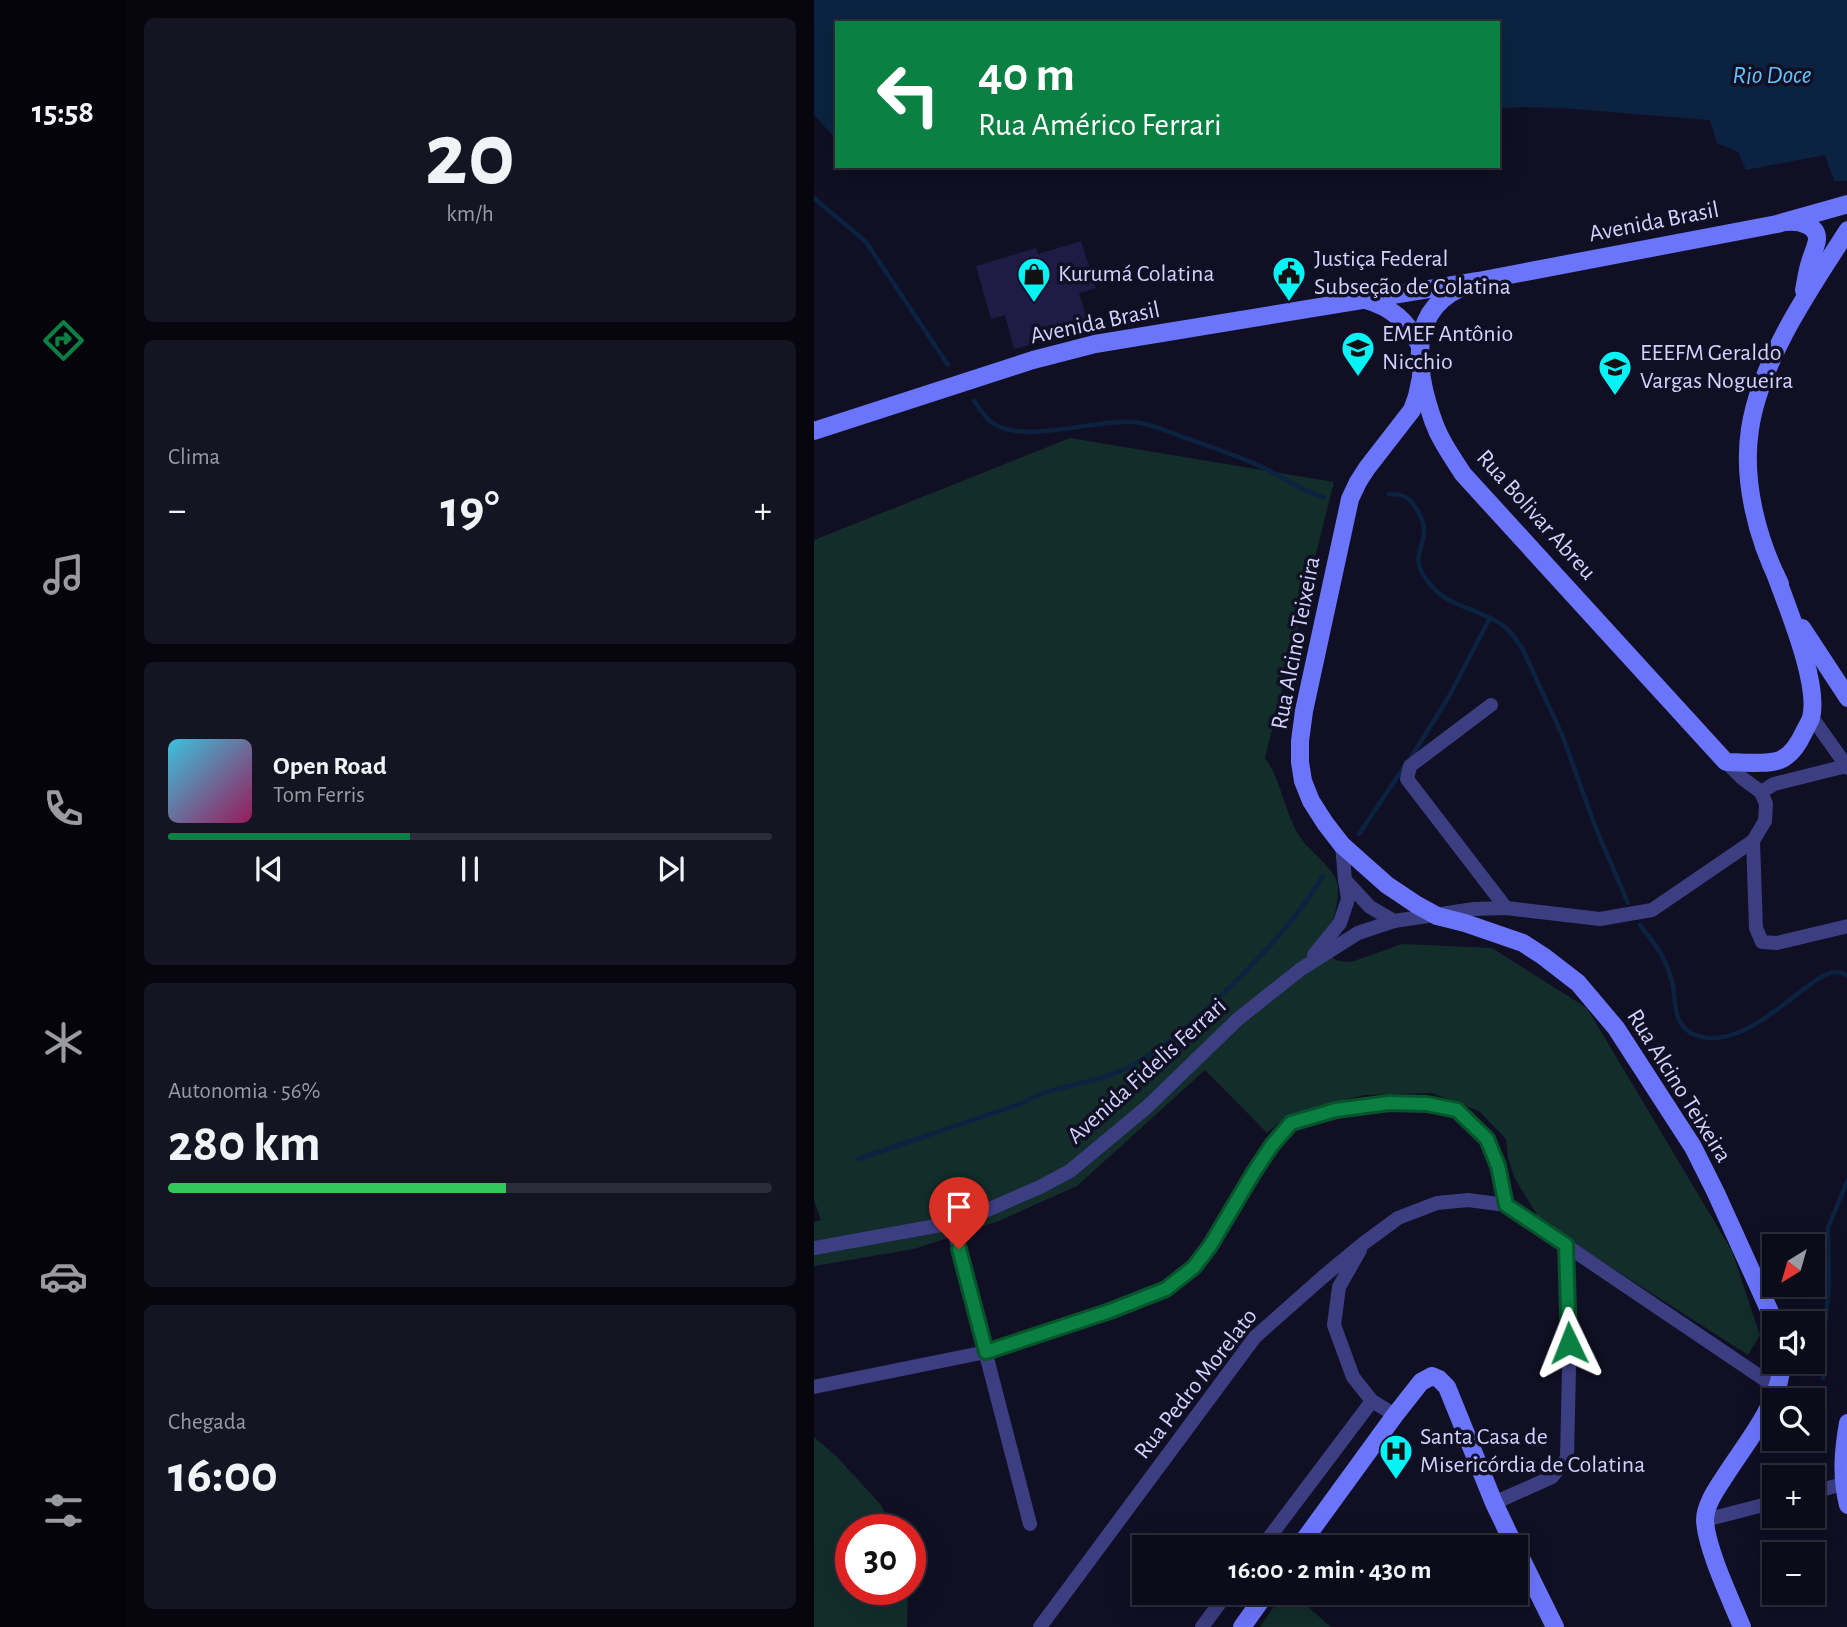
<!DOCTYPE html>
<html lang="pt">
<head>
<meta charset="utf-8">
<style>
	:root { --surface:#0c0b1a; --page:#151423; --text:#f1f3f6; --muted:#9a9ba2; --line:#2c2b39; --accent:#0b8043 }
	body { margin:0; font-family:"Alegreya Sans",sans-serif; background:var(--page); color:var(--text); height:100vh; display:flex; flex-direction:column; font-size:26px; white-space:nowrap }
	* { box-sizing:border-box; margin:0 }
	p { font-size:23px; color:var(--muted) }
	.icon { flex:none; width:38px; height:38px; fill:none; stroke:currentColor; stroke-width:2; stroke-linecap:round; stroke-linejoin:round }
	.map { position:relative; flex:1; overflow:hidden }
	.panel { display:flex; flex-direction:column; gap:18px; padding:18px; background:#07060e; width:688px }
	.panel>* { flex:none }
	.guide { position:absolute; left:21px; top:21px; width:665px; height:147px; border-radius:0px; box-shadow:0 7px 28px #0002,0 0 0 2px var(--line); background:#0b8043; color:#fff; overflow:hidden }
	.needle { width:46px; rotate:217deg }
	.controls { position:absolute; left:948px; top:1234px; display:grid; gap:14px }
	.controls a { display:grid; place-items:center; width:63px; height:63px; border-radius:0px; background:var(--surface); box-shadow:0 7px 28px #0002,0 0 0 2px var(--line); font-size:35px }
	.speed { position:absolute; left:21px; top:1514px; display:flex; gap:14px; font-size:35px; font-weight:700; text-align:center }
	.speed>* { display:grid; place-content:center; width:91px; height:91px; border-radius:50%; background:var(--surface); box-shadow:0 7px 28px #0002,0 0 0 2px var(--line); line-height:1 }
	.speed .limit { border:10px solid #d22; background:#fff; color:#111 }
	.pin { position:absolute; display:grid; place-items:center; width:60px; height:60px; color:#fff; margin:-72px -30px; border-radius:50% 50% 50% 0; rotate:-45deg; box-shadow:0 0 7px #0007 }
	.pin .icon { rotate:45deg }
	.me { position:absolute; width:77px; margin:-38px; rotate:358deg; stroke-linejoin:round; filter:drop-shadow(0 0 5px #0008) }
	.turn { display:flex; align-items:center; gap:24px; height:147px; padding:0 28px; font-size:32px }
	.turn .icon { width:91px; height:91px; stroke-width:2.5 }
	.turn b { display:block; font-size:49px; line-height:60px }
	.big { font-size:52px; font-weight:600; line-height:1.1 }
	.panel .tile { flex:1; display:flex; flex-direction:column; justify-content:center; gap:10px; min-width:0; padding:0 24px; border-radius:10px; background:var(--page) }
	.panel .dial { align-items:center; gap:0 }
	.dial b { font-size:91px; line-height:1 }
	.song { display:flex; align-items:center; gap:21px }
	.cover { width:84px; height:84px; border-radius:10px; background:linear-gradient(135deg,hsl(190 70% 55%),hsl(330 70% 35%)) }
	.played { height:7px; border-radius:4px; background:linear-gradient(90deg,var(--accent) 40%,var(--line) 40%) }
	.keys { display:flex; justify-content:space-around; direction:ltr }
	.heat { display:flex; justify-content:space-between; align-items:center; font-size:38px; direction:ltr }
	.charge { height:10px; border-radius:5px; background:linear-gradient(90deg,#34c759 56%,var(--line) 0) }
	.trip { position:absolute; left:318px; top:1535px; width:396px; height:70px; border-radius:0px; background:var(--surface); box-shadow:0 7px 28px #0002,0 0 0 2px var(--line); font-weight:600; line-height:70px; text-align:center }
	main { display:flex; flex:1; min-height:0 }
	.dock { display:flex; flex-direction:column; width:126px; justify-content:space-around; align-items:center; background:#05040a; color:var(--muted) }
	.dock .icon { width:49px; height:49px }
	.dock .selected { color:var(--accent) }
	.dock b { font-size:32px; color:var(--text) }
	.map>svg:first-child { display:block }
	.green { fill:#122d2a }
	.water { fill:#0b2340 }
	.lines { fill:none; stroke-linecap:round; stroke-linejoin:round }
	.stream { stroke:#0b2340; stroke-width:4.5 }
	.building { fill:#201b44 }
	.street { stroke:#3b3e81; stroke-width:14 }
	.secondary { stroke:#6b75fb; stroke-width:18 }
	.route-casing { stroke:#07532c; stroke-width:18 }
	.route { stroke:#0b8043; stroke-width:12 }
	.labels { text-anchor:middle; dominant-baseline:central; stroke-width:7; stroke-linejoin:round; paint-order:stroke }
	.street-label { font-size:24px; fill:#d3d2fe; stroke:#100f23 }
	.poi-label { font-size:24px; fill:#d3d2fe; stroke:#100f23; text-anchor:start }
	.water-label { font-size:26px; font-style:italic; fill:#63c2fb; stroke:#100f23 }
</style>
</head>
<body>
<main>
<nav class="dock">
<b>15:58</b>
<svg class="icon selected" aria-label="directions" viewBox="0 0 24 24"><path d="M12 3l9 9-9 9-9-9zM9 14v-3h6M13 9l2 2-2 2"/></svg>
<svg class="icon" aria-label="music" viewBox="0 0 24 24"><path d="M9 18V5l10-2v13"/><circle cx="6" cy="18" r="3"/><circle cx="16" cy="16" r="3"/></svg>
<svg class="icon" aria-label="phone" viewBox="0 0 24 24"><path d="M5 4h4l2 5-3 2q2 4 5 5l2-3 5 2v4C11 20 4 13 5 4z"/></svg>
<svg class="icon" aria-label="climate" viewBox="0 0 24 24"><path d="M12 3v18M4 7l16 10M4 17L20 7"/></svg>
<svg class="icon" aria-label="car" viewBox="0 0 24 24"><path d="M5 17H2v-5l4-1 3-4h7l3 4 3 1v5h-3M9 17h6M6 11h13"/><circle cx="7" cy="17" r="2"/><circle cx="17" cy="17" r="2"/></svg>
<svg class="icon" aria-label="filters" viewBox="0 0 24 24"><path d="M4 7h16M4 17h16"/><circle cx="9" cy="7" r="2"/><circle cx="15" cy="17" r="2"/></svg>
</nav>
<section class="panel">
<div class="tile dial"><b>20</b><p>km/h</p></div>
<div class="tile"><p>Clima</p>
<div class="heat"><a>−</a><b class="big">19°</b><a>+</a></div>
</div>
<div class="tile">
<div class="song"><i class="cover"></i><div><b>Open Road</b><p>Tom Ferris</p></div></div>
<div class="played"></div>
<div class="keys"><svg class="icon" aria-label="previous" viewBox="0 0 24 24"><path d="M18 5L8 12l10 7zM5 5v14"/></svg><svg class="icon" aria-label="pause" viewBox="0 0 24 24"><path d="M8 5v14M16 5v14"/></svg><svg class="icon" aria-label="next" viewBox="0 0 24 24"><path d="M6 5l10 7-10 7zM19 5v14"/></svg></div>
</div>
<div class="tile"><p>Autonomia · 56%</p><b class="big">280 km</b><div class="charge"></div></div>
<div class="tile"><p>Chegada</p><b class="big">16:00</b></div>
</section>
<div class="map">
<svg width="1034" height="1627" viewBox="0 0 1034 1627">
	<rect width="100%" height="100%" fill="#100f23"/>
	<g class="green">
		<path d="M256 438 520 482 451 758C469 782 469 814 489 841 499 854 524 872 524 887 525 911 513 933 514 956L525 961 537 962 588 944 678 948 773 1008 918 1251 946 1335 934 1355 728 1223 701 1179 694 1158 692 1139 665 1111 618 1093 551 1095 500 1107 473 1116 453 1133 391 1070 263 1186 185 1221 100 1249 0 1266V1222L7 1220 0 1200V540Z"/>
		<path d="M0 1437 22 1456 68 1506 77 1529 37 1530V1589H94L93 1627H0Z"/>
		<path d="M469 1593H478L517 1627H446Z"/>
	</g>
	<path class="water" d="M0 0H1033V181H1020L1011 155 932 170 924 152 903 143 896 120 747 108 707 107 684 109V23H23V137L21 138 0 115Z"/>
	<g class="lines">
		<g class="stream">
			<path d="M0 198 52 242 134 365"/>
			<path d="M160 401C165 407 170 417 177 422 208 446 283 418 320 422 339 424 354 432 372 438 399 448 426 456 452 469 474 479 486 491 510 497"/>
			<path d="M575 494C580 495 587 494 591 497 601 502 609 519 610 529 611 548 597 556 610 576 630 608 658 605 687 624 696 630 702 639 708 648L749 737 781 826 814 903"/>
			<path d="M595 760 633 700 676 618"/>
			<path d="M545 834 590 767"/>
			<path d="M826 925C834 936 845 948 850 960 854 968 857 977 859 986 862 1003 859 1023 877 1033 914 1052 959 1013 986 992 997 984 1010 972 1024 972 1028 972 1030 974 1034 976"/>
			<path d="M44 1159 203 1105C211 1102 219 1097 227 1094 256 1084 287 1081 315 1067 359 1044 396 1007 431 972 460 942 487 912 509 876"/>
			<path d="M1009 1378 1011 1326 1015 1286 1014 1228 1034 1179"/>
		</g>
	</g>
	<path class="building" d="M267 241 282 288 265 293 276 328 200 349 191 315 177 319 162 266 222 248 224 254Z"/>
	<g class="lines">
		<g class="street">
			<path d="M677 705 596 766 593 779 692 908"/>
			<path d="M997 716 1034 768"/>
			<path d="M912 762 928 778 947 792 952 804 951 821 939 841 942 928 948 942 963 943 1034 926"/>
			<path d="M947 792 960 784 1032 766"/>
			<path d="M528 845 531 880 556 907 580 921 660 909 692 908 786 919 838 910 939 841"/>
			<path d="M500 955 526 923 534 899 531 880"/>
			<path d="M138 1223 216 1524"/>
			<path d="M0 1248 138 1223 171 1211 226 1187 256 1171 333 1107 424 1019 487 969 544 933 580 921"/>
			<path d="M546 1250 525 1287 520 1325 539 1377 558 1401 581 1415"/>
			<path d="M0 1387 172 1352 296 1311 352 1289 380 1267 396 1246 440 1172 458 1145 477 1123 522 1110 575 1103 613 1104 643 1110 673 1139 684 1166 692 1205 963 1388"/>
			<path d="M999 1492 1029 1484"/>
			<path d="M680 1503 738 1477 753 1458 755 1368 752 1245"/>
			<path d="M891 1520 961 1502"/>
			<path d="M448 1547 558 1401"/>
			<path d="M226 1627 441 1337 510 1276 550 1243 584 1218 623 1203 654 1200 692 1205"/>
			<path d="M388 1627 414 1592"/>
		</g>
		<g class="secondary">
			<path d="M973 222C985 221 1004 225 1003 240 1002 247 998 255 996 262 993 271 992 280 990 290"/>
			<path d="M647 288C599 309 601 358 613 401 617 415 621 429 629 442 635 453 642 463 649 474L912 762C928 762 951 765 966 760 978 755 985 743 990 732 992 728 995 723 997 718 1006 684 973 607 961 573"/>
			<path d="M552 300C577 307 593 321 605 344"/>
			<path d="M607 377 603 396 598 410 553 468 544 482 536 499 490 711 486 741V762L489 781 497 801 511 823 528 845 573 885 603 905 623 916 651 923 709 943 729 956 764 983 802 1028 879 1147 902 1193 961 1323"/>
			<path d="M0 431 219 360 281 344 664 281 963 224 1034 204"/>
			<path d="M966 584C943 538 928 480 936 429 946 361 997 287 1034 230"/>
			<path d="M988 628 1034 698"/>
			<path d="M1034 1423C1029 1451 1027 1477 1034 1505"/>
			<path d="M485 1547 581 1415 607 1382 618 1376 625 1379 633 1387 680 1503 701 1547"/>
			<path d="M702 1548 741 1627"/>
			<path d="M428 1627 453 1592"/>
			<path d="M928 1627C917 1600 892 1548 891 1520 891 1505 903 1488 911 1476 932 1443 967 1402 968 1362"/>
		</g>
	</g>
	<g class="lines">
		<defs>
			<path id="route" d="M145 1249 172 1352 296 1311 352 1289 380 1267 396 1246 440 1172 458 1145 477 1123 522 1110 575 1103 613 1104 643 1110 673 1139 684 1166 692 1205 752 1245 755 1343"/>
		</defs>
		<use href="#route" class="route-casing"/>
		<use href="#route" class="route"/>
	</g>
	<defs>
		<symbol id="civic-pin" viewBox="-11 -11 22 30"><path d="M0 17L-7.5 6A9.5 9.5 0 1 1 7.5 6Z" fill="#06f3f6" stroke="#100f23"/><path d="M-.6-6.5H3V-4.5H.6V-3L4-1V1h2V6H-6V1h2V-1L-.6-3ZM-1.2 2.5V6h2.4V2.5Z" fill="#111"/></symbol>
		<symbol id="shop-pin" viewBox="-11 -11 22 30"><path d="M0 17L-7.5 6A9.5 9.5 0 1 1 7.5 6Z" fill="#06f3f6" stroke="#100f23"/><path d="M-5-2.5h2.3a2.7 3.5 0 0 1 5.4 0H5L5.5 6h-11ZM-1.5-2.5h3a1.5 2.3 0 0 0-3 0Z" fill="#111"/></symbol>
		<symbol id="school-pin" viewBox="-11 -11 22 30"><path d="M0 17L-7.5 6A9.5 9.5 0 1 1 7.5 6Z" fill="#06f3f6" stroke="#100f23"/><path d="M0-5L7-2L0 1L-7-2ZM-4 1L0 2.5L4 1V4Q0 6-4 4Z" fill="#111"/></symbol>
		<symbol id="hospital-pin" viewBox="-11 -11 22 30"><path d="M0 17L-7.5 6A9.5 9.5 0 1 1 7.5 6Z" fill="#06f3f6" stroke="#100f23"/><path d="M-5-5h3v3.5h4V-5h3V5h-3V1.5h-4V5h-3Z" fill="#111"/></symbol>
	</defs>
	<g fill-rule="evenodd">
		<use href="#civic-pin" x="456" y="254" width="38" height="52"/>
		<use href="#shop-pin" x="201" y="255" width="38" height="52"/>
		<use href="#school-pin" x="525" y="329" width="38" height="52"/>
		<use href="#school-pin" x="782" y="348" width="38" height="52"/>
		<use href="#hospital-pin" x="563" y="1432" width="38" height="52"/>
	</g>
	<g class="labels">
		<g class="street-label">
			<text transform="translate(840 222) rotate(-11)">Avenida Brasil</text>
			<text transform="translate(281 323) rotate(-12)">Avenida Brasil</text>
			<text transform="translate(722 515) rotate(48)">Rua Bolivar Abreu</text>
			<text transform="translate(482 643) rotate(-79)">Rua Alcino Teixeira</text>
			<text transform="translate(333 1071) rotate(-42)">Avenida Fidelis Ferrari</text>
			<text transform="translate(865 1086) rotate(58)">Rua Alcino Teixeira</text>
			<text transform="translate(382 1384) rotate(-52)">Rua Pedro Morelato</text>
		</g>
		<g class="poi-label">
			<text x="500" y="259">Justiça Federal<tspan x="500" dy="28">Subseção de Colatina</tspan></text>
			<text x="244" y="274">Kurumá Colatina</text>
			<text x="568" y="334">EMEF Antônio<tspan x="568" dy="28">Nicchio</tspan></text>
			<text x="826" y="353">EEEFM Geraldo<tspan x="826" dy="28">Vargas Nogueira</tspan></text>
			<text x="606" y="1437">Santa Casa de<tspan x="606" dy="28">Misericórdia de Colatina</tspan></text>
		</g>
		<g class="water-label">
			<text x="958" y="75">Rio Doce</text>
		</g>
	</g>
</svg>
<div class="controls">
<a><svg class="needle" viewBox="-14 -14 28 28"><path d="M0-13l5 13h-10z" fill="#e53935"/><path d="M0 13l5-13h-10z" fill="#9a9ba2"/></svg></a>
<a><svg class="icon" aria-label="sound" viewBox="0 0 24 24"><path d="M4 9h4l5-4v14l-5-4H4zM17 9q2 3 0 6"/></svg></a>
<a><svg class="icon" aria-label="search" viewBox="0 0 24 24"><circle cx="10" cy="10" r="6"/><path d="M15 15l6 6"/></svg></a>
<a>+</a>
<a>−</a>
</div>
<div class="speed"><div class="limit">30</div></div>
<div class="pin" style="left:145px;top:1249px;background:#d93025"><svg class="icon" aria-label="arrive" viewBox="0 0 24 24"><path d="M6 21V4h12l-3 4 3 4H6"/></svg></div>
<svg class="me" style="left:755px;top:1343px" viewBox="-20 -20 40 40"><path d="M0-17L14 15 0 8-14 15z" fill="#0b8043" stroke="#fff" stroke-width="4"/></svg>
<div class="trip">16:00 · 2 min · 430 m</div>
<div class="guide">
<div class="turn"><svg class="icon" aria-label="left" viewBox="0 0 24 24"><path d="M17 20v-9H6M10 6l-5 5 5 5"/></svg><div><b>40 m</b>Rua Américo Ferrari</div></div>
</div>
</div>
</main>
</body>
</html>
